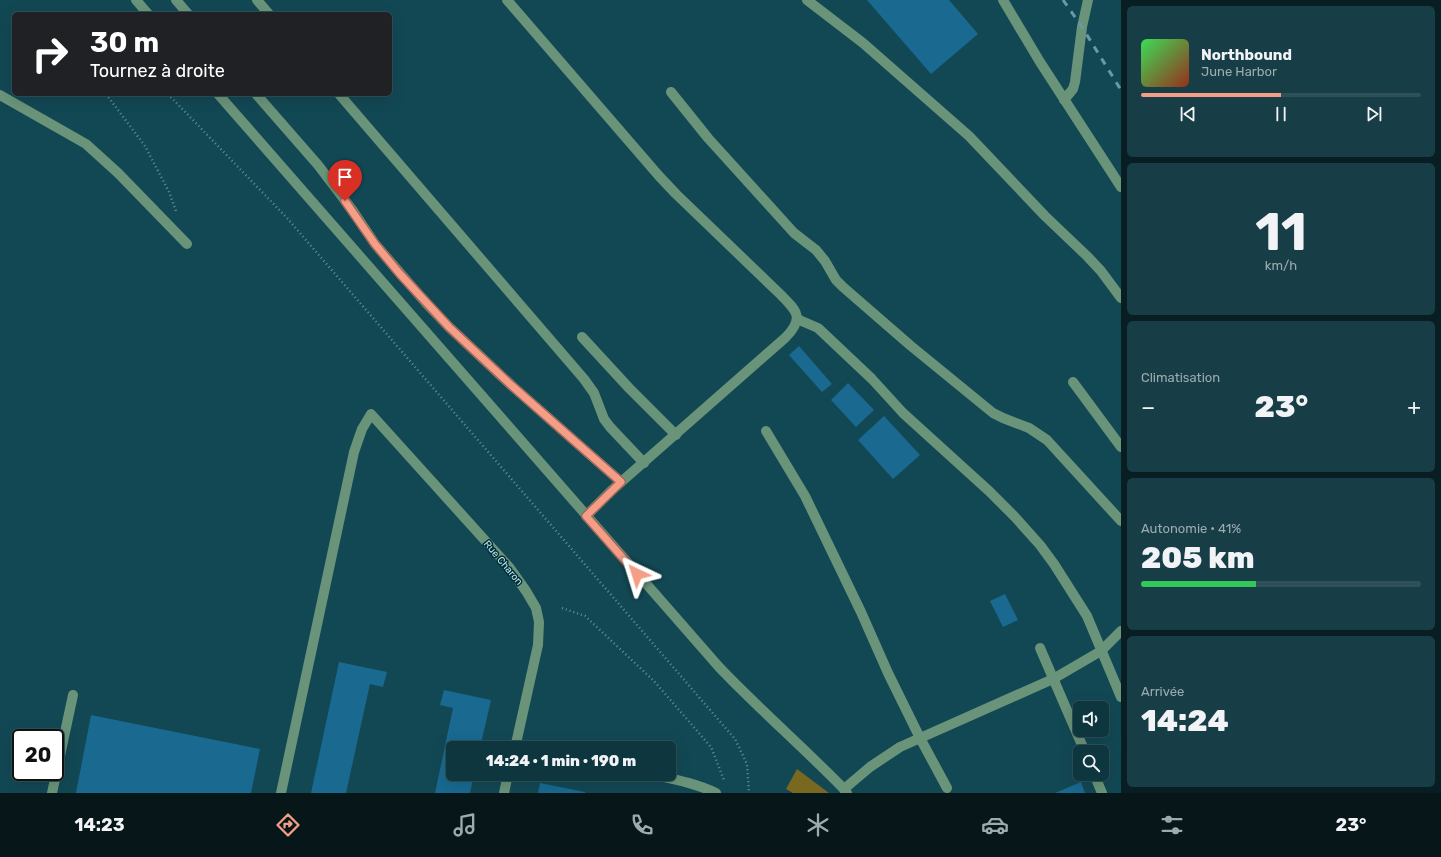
<!DOCTYPE html>
<html lang="fr">
<head>
<meta charset="utf-8">
<style>
	:root { --surface:#0e363f; --page:#173e46; --text:#f1f3f6; --muted:#9babb0; --line:#2e5059; --accent:#f49e87 }
	body { margin:0; font-family:Rubik,sans-serif; background:var(--page); color:var(--text); height:100vh; display:flex; flex-direction:column; font-size:15px; white-space:nowrap }
	* { box-sizing:border-box; margin:0 }
	p { font-size:13px; color:var(--muted) }
	.icon { flex:none; width:22px; height:22px; fill:none; stroke:currentColor; stroke-width:2; stroke-linecap:round; stroke-linejoin:round }
	.map { position:relative; flex:1; overflow:hidden }
	.panel { display:flex; flex-direction:column; gap:6px; padding:6px; background:#081e23; width:320px }
	.panel>* { flex:none }
	.hud { position:absolute; left:12px; top:12px; width:380px; height:84px; border-radius:6px; box-shadow:0 4px 16px #0002,0 0 0 1px var(--line); background:#202124; color:#fff; overflow:hidden }
	.buttons { position:absolute; left:1073px; top:701px; display:grid; gap:8px }
	.buttons a { display:grid; place-items:center; width:36px; height:36px; border-radius:6px; background:var(--surface); box-shadow:0 4px 16px #0002,0 0 0 1px var(--line); font-size:20px }
	.speed { position:absolute; left:12px; top:729px; display:flex; gap:8px; font-size:20px; font-weight:700; text-align:center }
	.speed>* { display:grid; place-content:center; width:52px; height:52px; border-radius:50%; background:var(--surface); box-shadow:0 4px 16px #0002,0 0 0 1px var(--line); line-height:1 }
	.speed .limit { border:2px solid #111; border-radius:6px; background:#fff; color:#111 }
	.pin { position:absolute; display:grid; place-items:center; width:34px; height:34px; color:#fff; margin:-41px -17px; border-radius:50% 50% 50% 0; rotate:-45deg; box-shadow:0 0 4px #0007 }
	.pin .icon { rotate:45deg }
	.me { position:absolute; width:44px; margin:-22px; rotate:319deg; stroke-linejoin:round; filter:drop-shadow(0 0 3px #0008) }
	.turn { display:flex; align-items:center; gap:14px; height:84px; padding:0 12px; font-size:18px }
	.turn .icon { width:52px; height:52px; stroke-width:2.5 }
	.turn b { display:block; font-size:28px; line-height:34px }
	.big { font-size:30px; font-weight:800; line-height:1.1 }
	.panel .card { flex:1; display:flex; flex-direction:column; justify-content:center; gap:6px; min-width:0; padding:0 14px; border-radius:6px; background:var(--page) }
	.panel .dial { align-items:center; gap:0 }
	.dial b { font-size:52px; line-height:1 }
	.song { display:flex; align-items:center; gap:12px }
	.cover { width:48px; height:48px; border-radius:6px; background:linear-gradient(135deg,hsl(130 70% 55%),hsl(10 70% 35%)) }
	.played { height:4px; border-radius:2px; background:linear-gradient(90deg,var(--accent) 50%,var(--line) 50%) }
	.keys { display:flex; justify-content:space-around; direction:ltr }
	.heat { display:flex; justify-content:space-between; align-items:center; font-size:22px; direction:ltr }
	.charge { height:6px; border-radius:3px; background:linear-gradient(90deg,#34c759 41%,var(--line) 0) }
	.trip { position:absolute; left:446px; top:741px; width:230px; height:40px; border-radius:6px; background:var(--surface); box-shadow:0 4px 16px #0002,0 0 0 1px var(--line); font-weight:800; line-height:40px; text-align:center }
	.menu { display:flex; height:64px; justify-content:space-around; align-items:center; background:#061619; color:var(--muted) }
	.menu .icon { width:28px; height:28px }
	.menu .selected { color:var(--accent) }
	.menu b { font-size:18px; color:var(--text) }
	main { display:flex; flex:1; min-height:0 }
	.map>svg:first-child { display:block }
	.green { fill:#796920 }
	.building { fill:#196990 }
	.lines { fill:none; stroke-linecap:round; stroke-linejoin:round }
	.path { stroke:#5f919d; stroke-width:2.5; stroke-dasharray:1 3; stroke-linecap:butt }
	.minor { stroke:#6a9479; stroke-width:10 }
	.rail { stroke:#699aa6; stroke-width:3; stroke-dasharray:7 7; stroke-linecap:butt }
	.route-casing { stroke:#9f6758; stroke-width:10 }
	.route { stroke:#f49e87; stroke-width:7 }
	.labels { text-anchor:middle; dominant-baseline:central; stroke-width:3; stroke-linejoin:round; paint-order:stroke }
	.street-label { font-size:10px; fill:#bae6f2; stroke:#002d36 }
</style>
</head>
<body>
<main>
<div class="map">
<svg width="1121" height="793" viewBox="0 0 1121 793">
	<rect width="100%" height="100%" fill="#124854"/>
	<path class="green" d="M797 769 829 793H793L786 789Z"/>
	<g class="building">
		<path d="M867 0H949L978 34 931 74Z"/>
		<path d="M799 346 832 384 822 392 789 355Z"/>
		<path d="M848 383 874 410 856 427 831 400Z"/>
		<path d="M884 416 920 455 893 479 858 440Z"/>
		<path d="M1005 594 1018 620 1003 627 990 601Z"/>
		<path d="M339 662 387 672 383 687 370 684 346 793H311Z"/>
		<path d="M444 690 491 700 480 748H453V774H474L470 793H435L453 708 440 705Z"/>
		<path d="M91 715 260 749 251 793H76Z"/>
		<path d="M1081 782 1085 793H1055Z"/>
		<path d="M540 783 585 792V793H538Z"/>
	</g>
	<g class="lines">
		<g class="path">
			<path d="M106 94 145 146 169 192 176 211"/>
			<path d="M168 94 287 218 735 739 747 764 749 793"/>
			<path d="M562 608 585 616 654 681 711 747 724 780"/>
		</g>
		<g class="minor">
			<path d="M136 0 148 14"/>
			<path d="M176 0 188 14"/>
			<path d="M257 0 269 14"/>
			<path d="M507 0 659 176 676 194 780 294C797 311 805 318 785 338L612 490 586 516"/>
			<path d="M807 0 863 43 969 136 1045 216 1087 256 1101 271 1121 298"/>
			<path d="M1003 0 1040 62 1121 187"/>
			<path d="M671 92 708 138 794 233 816 250 825 261 836 280 843 287 911 346 993 413 1003 418 1029 428 1047 440 1121 521"/>
			<path d="M218 94 719 667C759 709 803 747 844 789"/>
			<path d="M256 94 318 165 353 211 375 244 426 303 449 327 511 385 621 482"/>
			<path d="M339 94 584 379 594 393 604 419 610 427 644 463"/>
			<path d="M0 95 86 144 118 173 187 244"/>
			<path d="M1064 100 1073 89 1075 82 1082 27 1088 0"/>
			<path d="M797 319 818 328 872 379 903 413 989 491 1015 517 1040 545 1054 564 1087 616 1121 697"/>
			<path d="M582 337 629 388 676 435"/>
			<path d="M1073 382 1121 447"/>
			<path d="M766 431 805 496 861 612 888 673 920 738 947 788"/>
			<path d="M1040 648 1085 752"/>
			<path d="M516 744 534 748"/>
			<path d="M651 774C673 779 695 783 716 793"/>
			<path d="M1094 774 1102 793"/>
			<path d="M52 793 73 695"/>
			<path d="M281 793 354 452 362 429 371 414 509 567 526 591 536 608 539 622 538 645 515 748"/>
			<path d="M504 793 508 774"/>
			<path d="M847 793 844 789 870 767 900 747 1053 679 1101 651 1121 631"/>
		</g>
		<path class="rail" d="M1063 0 1082 27 1121 90"/>
	</g>
	<g class="lines">
		<defs>
			<path id="route" d="M345 201 375 244 400 274 449 327 511 385 621 482 586 516 637 574"/>
		</defs>
		<use href="#route" class="route-casing"/>
		<use href="#route" class="route"/>
	</g>
	<g class="labels">
		<g class="street-label">
			<text transform="translate(503 563) rotate(50)">Rue Charon</text>
		</g>
	</g>
</svg>
<div class="buttons">
<a><svg class="icon" aria-label="sound" viewBox="0 0 24 24"><path d="M4 9h4l5-4v14l-5-4H4zM17 9q2 3 0 6"/></svg></a>
<a><svg class="icon" aria-label="search" viewBox="0 0 24 24"><circle cx="10" cy="10" r="6"/><path d="M15 15l6 6"/></svg></a>
</div>
<div class="speed"><div class="limit">20</div></div>
<div class="pin" style="left:345px;top:201px;background:#d93025"><svg class="icon" aria-label="arrive" viewBox="0 0 24 24"><path d="M6 21V4h12l-3 4 3 4H6"/></svg></div>
<svg class="me" style="left:637px;top:574px" viewBox="-20 -20 40 40"><path d="M0-17L14 15 0 8-14 15z" fill="#f49e87" stroke="#fff" stroke-width="4"/></svg>
<div class="trip">14:24 · 1 min · 190 m</div>
<div class="hud">
<div class="turn"><svg class="icon" aria-label="right" viewBox="0 0 24 24"><path d="M7 20v-9h11M14 6l5 5-5 5"/></svg><div><b>30 m</b>Tournez à droite</div></div>
</div>
</div>
<section class="panel">
<div class="card">
<div class="song"><i class="cover"></i><div><b>Northbound</b><p>June Harbor</p></div></div>
<div class="played"></div>
<div class="keys"><svg class="icon" aria-label="previous" viewBox="0 0 24 24"><path d="M18 5L8 12l10 7zM5 5v14"/></svg><svg class="icon" aria-label="pause" viewBox="0 0 24 24"><path d="M8 5v14M16 5v14"/></svg><svg class="icon" aria-label="next" viewBox="0 0 24 24"><path d="M6 5l10 7-10 7zM19 5v14"/></svg></div>
</div>
<div class="card dial"><b>11</b><p>km/h</p></div>
<div class="card"><p>Climatisation</p>
<div class="heat"><a>−</a><b class="big">23°</b><a>+</a></div>
</div>
<div class="card"><p>Autonomie · 41%</p><b class="big">205 km</b><div class="charge"></div></div>
<div class="card"><p>Arrivée</p><b class="big">14:24</b></div>
</section>
</main>
<nav class="menu">
<b>14:23</b>
<svg class="icon selected" aria-label="directions" viewBox="0 0 24 24"><path d="M12 3l9 9-9 9-9-9zM9 14v-3h6M13 9l2 2-2 2"/></svg>
<svg class="icon" aria-label="music" viewBox="0 0 24 24"><path d="M9 18V5l10-2v13"/><circle cx="6" cy="18" r="3"/><circle cx="16" cy="16" r="3"/></svg>
<svg class="icon" aria-label="phone" viewBox="0 0 24 24"><path d="M5 4h4l2 5-3 2q2 4 5 5l2-3 5 2v4C11 20 4 13 5 4z"/></svg>
<svg class="icon" aria-label="climate" viewBox="0 0 24 24"><path d="M12 3v18M4 7l16 10M4 17L20 7"/></svg>
<svg class="icon" aria-label="car" viewBox="0 0 24 24"><path d="M5 17H2v-5l4-1 3-4h7l3 4 3 1v5h-3M9 17h6M6 11h13"/><circle cx="7" cy="17" r="2"/><circle cx="17" cy="17" r="2"/></svg>
<svg class="icon" aria-label="filters" viewBox="0 0 24 24"><path d="M4 7h16M4 17h16"/><circle cx="9" cy="7" r="2"/><circle cx="15" cy="17" r="2"/></svg>
<b>23°</b>
</nav>
</body>
</html>
